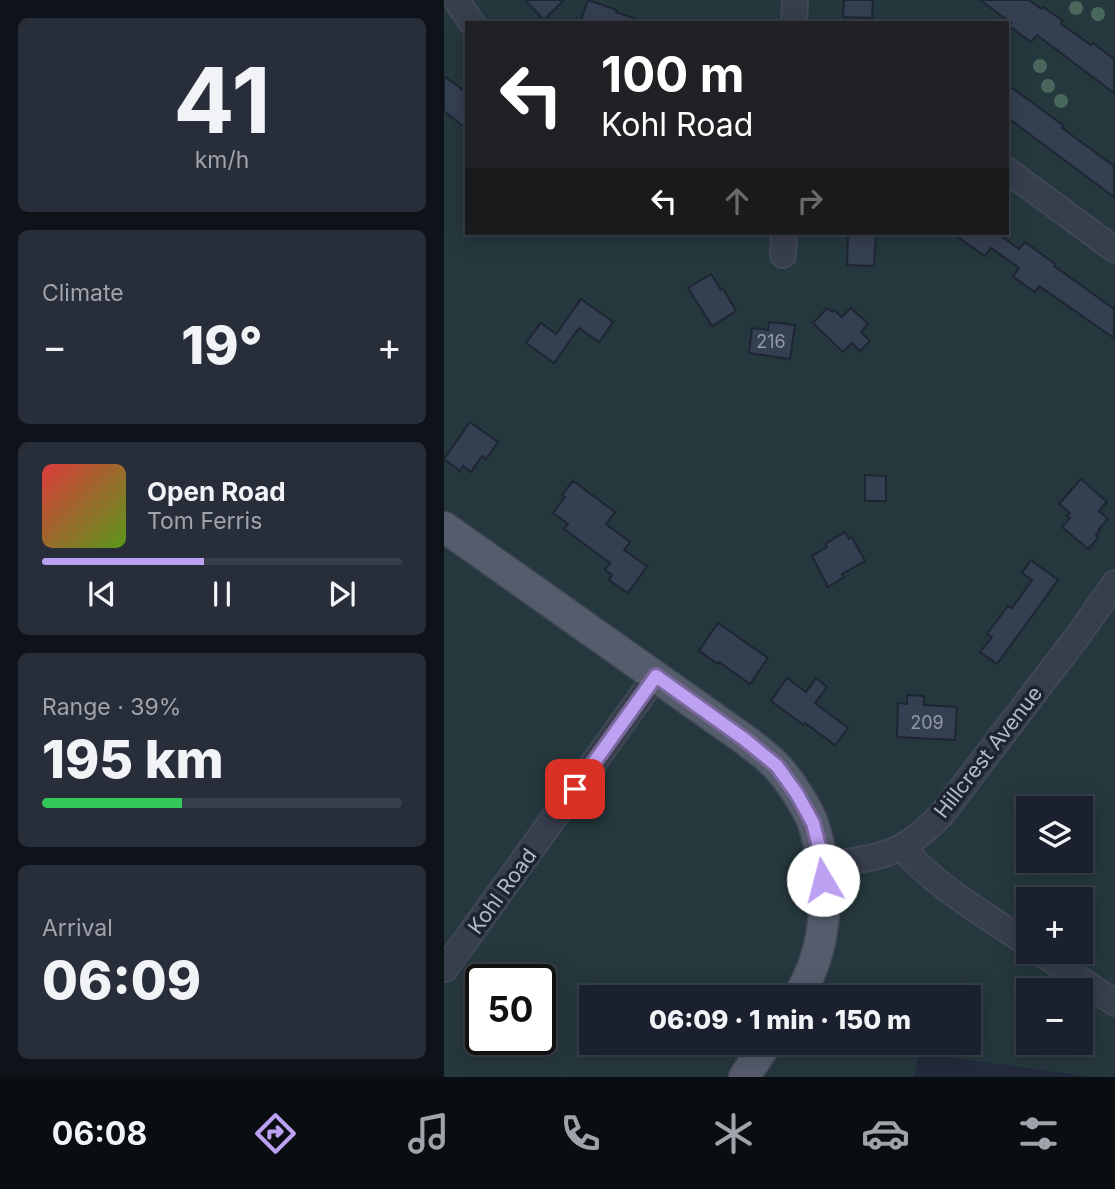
<!DOCTYPE html>
<html lang="en">
<head>
<meta charset="utf-8">
<style>
	:root { --surface:#1a202d; --page:#272d39; --text:#f1f3f6; --muted:#9fa3aa; --line:#383e49; --accent:#bca0f2 }
	body { margin:0; font-family:Inter,sans-serif; background:var(--page); color:var(--text); height:100vh; display:flex; flex-direction:column; font-size:26px; white-space:nowrap }
	* { box-sizing:border-box; margin:0 }
	p { font-size:23px; color:var(--muted) }
	.icon { flex:none; width:38px; height:38px; fill:none; stroke:currentColor; stroke-width:2; stroke-linecap:round; stroke-linejoin:round }
	.map { position:relative; flex:1; overflow:hidden }
	.side { display:flex; flex-direction:column; gap:18px; padding:18px; background:#0e1219; width:444px }
	.side>* { flex:none }
	.hud { position:absolute; left:21px; top:21px; width:544px; height:214px; border-radius:0px; box-shadow:0 4px 18px #0003,0 0 0 2px var(--line); background:#202124; color:#fff; overflow:hidden }
	.buttons { position:absolute; left:572px; top:796px; display:grid; gap:14px }
	.buttons a { display:grid; place-items:center; width:77px; height:77px; border-radius:0px; background:var(--surface); box-shadow:0 4px 18px #0003,0 0 0 2px var(--line); font-size:35px }
	.speed { position:absolute; left:21px; top:964px; display:flex; gap:14px; font-size:35px; font-weight:700; text-align:center }
	.speed>* { display:grid; place-content:center; width:91px; height:91px; border-radius:50%; background:var(--surface); box-shadow:0 4px 18px #0003,0 0 0 2px var(--line); line-height:1 }
	.speed .limit { border:4px solid #111; border-radius:10px; background:#fff; color:#111 }
	.pin { position:absolute; display:grid; place-items:center; width:60px; height:60px; color:#fff; margin:-30px; border-radius:14px; box-shadow:0 4px 10px #0006 }
	.me { position:absolute; width:77px; margin:-38px; rotate:352deg; stroke-linejoin:round; filter:drop-shadow(0 0 5px #0008) }
	.turn { display:flex; align-items:center; gap:24px; height:147px; padding:0 21px; font-size:32px }
	.turn .icon { width:91px; height:91px; stroke-width:2.5 }
	.turn b { display:block; font-size:49px; line-height:60px }
	.lanes { display:flex; align-items:center; height:66px; padding:0 21px; background:#0003; justify-content:center; gap:35px; direction:ltr }
	.lanes .off { opacity:.35 }
	.big { font-size:52px; font-weight:800; line-height:1.1 }
	.side .card { flex:1; display:flex; flex-direction:column; justify-content:center; gap:10px; min-width:0; padding:0 24px; border-radius:10px; background:var(--page) }
	.side .dial { align-items:center; gap:0 }
	.dial b { font-size:91px; line-height:1 }
	.song { display:flex; align-items:center; gap:21px }
	.cover { width:84px; height:84px; border-radius:10px; background:linear-gradient(135deg,hsl(0 70% 55%),hsl(90 70% 35%)) }
	.played { height:7px; border-radius:4px; background:linear-gradient(90deg,var(--accent) 45%,var(--line) 45%) }
	.keys { display:flex; justify-content:space-around; direction:ltr }
	.heat { display:flex; justify-content:space-between; align-items:center; font-size:38px; direction:ltr }
	.charge { height:10px; border-radius:5px; background:linear-gradient(90deg,#34c759 39%,var(--line) 0) }
	.trip { position:absolute; left:135px; top:985px; width:402px; height:70px; border-radius:0px; background:var(--surface); box-shadow:0 4px 18px #0003,0 0 0 2px var(--line); font-weight:800; line-height:70px; text-align:center }
	.menu { display:flex; height:112px; justify-content:space-around; align-items:center; background:#0a0d12; color:var(--muted) }
	.menu .icon { width:49px; height:49px }
	.menu .active { color:var(--accent) }
	.menu b { font-size:32px; color:var(--text) }
	main { display:flex; flex:1; min-height:0 }
	.map>svg:first-child { display:block }
	.green { fill:#25383d; fill-rule:evenodd }
	.building { fill:#353f52; stroke:#1e2533; stroke-width:2 }
	.lines { fill:none; stroke-linecap:round; stroke-linejoin:round }
	.minor-casing { stroke:#404755; stroke-width:28 }
	.major-casing { stroke:#404755; stroke-width:33 }
	.minor { stroke:#373e4c; stroke-width:24 }
	.major { stroke:#555c6c; stroke-width:30 }
	.tree { fill:#4a675d }
	.route-casing { stroke:#7a689d; stroke-width:18 }
	.route { stroke:#bca0f2; stroke-width:12 }
	.labels { text-anchor:middle; dominant-baseline:central; stroke-width:7; stroke-linejoin:round; paint-order:stroke }
	.number-label { font-size:18px; fill:#9198a8 }
	.street-label { font-size:21px; fill:#b2b8c7; stroke:#1c2331 }
</style>
</head>
<body>
<main>
<section class="side">
<div class="card dial"><b>41</b><p>km/h</p></div>
<div class="card"><p>Climate</p>
<div class="heat"><a>−</a><b class="big">19°</b><a>+</a></div>
</div>
<div class="card">
<div class="song"><i class="cover"></i><div><b>Open Road</b><p>Tom Ferris</p></div></div>
<div class="played"></div>
<div class="keys"><svg class="icon" aria-label="previous" viewBox="0 0 24 24"><path d="M18 5L8 12l10 7zM5 5v14"/></svg><svg class="icon" aria-label="pause" viewBox="0 0 24 24"><path d="M8 5v14M16 5v14"/></svg><svg class="icon" aria-label="next" viewBox="0 0 24 24"><path d="M6 5l10 7-10 7zM19 5v14"/></svg></div>
</div>
<div class="card"><p>Range · 39%</p><b class="big">195 km</b><div class="charge"></div></div>
<div class="card"><p>Arrival</p><b class="big">06:09</b></div>
</section>
<div class="map">
<svg width="671" height="1077" viewBox="0 0 671 1077">
	<rect width="100%" height="100%" fill="#232b3c"/>
	<path class="green" d="M0 0H670V1077H647L475 1053 470 1077H0ZM23 23H564V233H23ZM584 808H637V861H584ZM584 900H637V952H584ZM37 980H96V1040H37ZM584 990H637V1043H584ZM147 998H525V1043H147Z"/>
	<g class="building">
		<path d="M81 0H120L100 20Z"/>
		<path d="M144 0 173 10 172 12 197 21V23H136Z"/>
		<path d="M400 0H429L428 18 399 17Z"/>
		<path d="M536 0H585L597 9 599 7 619 21 617 24 647 45 649 43 670 59V93L593 35 587 42 565 26 567 23Z"/>
		<path d="M0 76 23 93V129L0 111Z"/>
		<path d="M564 85 620 126 618 128 670 166V197L564 118Z"/>
		<path d="M404 233H432L430 266 403 265Z"/>
		<path d="M508 233H557L556 235 575 249 581 242 611 264 610 266 670 309V338L595 286 591 292 569 277 575 268 547 248 541 256Z"/>
		<path d="M267 274 277 290 279 289 292 311 268 326 244 288Z"/>
		<path d="M137 299 169 322 155 342 135 328 110 363 82 343 97 323 112 334Z"/>
		<path d="M383 308 388 312 390 310 398 317 407 308 424 324 417 332 426 341 416 351 408 343 399 352 369 323Z"/>
		<path d="M325 322 351 325 346 359 305 353 308 328 324 330Z"/>
		<path d="M26 422 54 442 42 459 38 456 27 472 19 466 16 471 0 459Z"/>
		<path d="M421 475 442 476V501H421Z"/>
		<path d="M637 479 663 502 655 511 664 519 655 529 656 530 652 535 654 538 644 549 618 527 626 518 623 516 626 513 615 504Z"/>
		<path d="M129 481 171 512 162 524 186 542 180 550 203 566 184 593 165 580 168 575 161 570 166 563 120 529 124 524 109 513 121 497 118 495Z"/>
		<path d="M401 532 405 539 408 537 421 561 398 574 400 577 384 587 368 556 383 547 381 544Z"/>
		<path d="M587 560 614 580 553 664 536 652 548 637 543 634 564 606 568 608 588 580 578 573Z"/>
		<path d="M274 623 324 658 306 684 275 662 274 664 255 651Z"/>
		<path d="M343 678 362 692 372 678 383 687 371 703 404 728 391 745 361 723 360 725 327 701Z"/>
		<path d="M463 695 480 696V705L513 707 511 740 453 737 454 703 463 704Z"/>
	</g>
	<g class="lines">
		<defs>
			<g id="minor">
				<path d="M12 0 28 23"/>
				<path d="M350 23 351 0"/>
				<path d="M564 171 671 250"/>
				<path d="M339 255 340 233"/>
				<path d="M458 847C491 887 542 915 584 944"/>
				<path d="M379 865C406 861 440 859 464 843 477 835 487 825 498 814L636 633 671 583"/>
				<path d="M596 952 671 1003"/>
				<path d="M1 969 212 676"/>
			</g>
			<g id="major">
				<path d="M0 527 300 739C311 748 324 756 333 767 345 779 365 810 370 826 387 881 385 949 353 998"/>
				<path d="M300 1077 323 1043"/>
			</g>
		</defs>
		<use href="#minor" class="minor-casing"/>
		<use href="#major" class="major-casing"/>
		<use href="#minor" class="minor"/>
		<use href="#major" class="major"/>
	</g>
	<g class="tree">
		<circle cx="632" cy="8" r="7"/>
		<circle cx="654" cy="14" r="7"/>
		<circle cx="596" cy="66" r="7"/>
		<circle cx="604" cy="86" r="7"/>
		<circle cx="617" cy="101" r="7"/>
	</g>
	<g class="lines">
		<defs>
			<path id="route" d="M131 789 212 676 300 739 333 766 353 794 369 823 379 862V880"/>
		</defs>
		<use href="#route" class="route-casing"/>
		<use href="#route" class="route"/>
	</g>
	<g class="labels">
		<g class="number-label">
			<text x="327" y="341">216</text>
			<text x="483" y="722">209</text>
		</g>
		<g class="street-label">
			<text transform="translate(544 752) rotate(-52)">Hillcrest Avenue</text>
			<text transform="translate(58 891) rotate(-54)">Kohl Road</text>
		</g>
	</g>
</svg>
<div class="buttons">
<a><svg class="icon" aria-label="layers" viewBox="0 0 24 24"><path d="M12 4l9 5-9 5-9-5zM3 14l9 5 9-5"/></svg></a>
<a>+</a>
<a>−</a>
</div>
<div class="speed"><div class="limit">50</div></div>
<div class="pin" style="left:131px;top:789px;background:#d93025"><svg class="icon" aria-label="arrive" viewBox="0 0 24 24"><path d="M6 21V4h12l-3 4 3 4H6"/></svg></div>
<svg class="me" style="left:379px;top:880px" viewBox="-20 -20 40 40"><circle r="19" fill="#fff"/><path d="M0-13L10 11 0 6-10 11z" fill="#bca0f2"/></svg>
<div class="trip">06:09 · 1 min · 150 m</div>
<div class="hud">
<div class="turn"><svg class="icon" aria-label="left" viewBox="0 0 24 24"><path d="M17 20v-9H6M10 6l-5 5 5 5"/></svg><div><b>100 m</b>Kohl Road</div></div>
<div class="lanes"><svg class="icon" aria-label="left" viewBox="0 0 24 24"><path d="M17 20v-9H6M10 6l-5 5 5 5"/></svg><svg class="icon off" aria-label="ahead" viewBox="0 0 24 24"><path d="M12 20V5M6 11l6-6 6 6"/></svg><svg class="icon off" aria-label="right" viewBox="0 0 24 24"><path d="M7 20v-9h11M14 6l5 5-5 5"/></svg></div>
</div>
</div>
</main>
<nav class="menu">
<b>06:08</b>
<svg class="icon active" aria-label="directions" viewBox="0 0 24 24"><path d="M12 3l9 9-9 9-9-9zM9 14v-3h6M13 9l2 2-2 2"/></svg>
<svg class="icon" aria-label="music" viewBox="0 0 24 24"><path d="M9 18V5l10-2v13"/><circle cx="6" cy="18" r="3"/><circle cx="16" cy="16" r="3"/></svg>
<svg class="icon" aria-label="phone" viewBox="0 0 24 24"><path d="M5 4h4l2 5-3 2q2 4 5 5l2-3 5 2v4C11 20 4 13 5 4z"/></svg>
<svg class="icon" aria-label="climate" viewBox="0 0 24 24"><path d="M12 3v18M4 7l16 10M4 17L20 7"/></svg>
<svg class="icon" aria-label="car" viewBox="0 0 24 24"><path d="M5 17H2v-5l4-1 3-4h7l3 4 3 1v5h-3M9 17h6M6 11h13"/><circle cx="7" cy="17" r="2"/><circle cx="17" cy="17" r="2"/></svg>
<svg class="icon" aria-label="filters" viewBox="0 0 24 24"><path d="M4 7h16M4 17h16"/><circle cx="9" cy="7" r="2"/><circle cx="15" cy="17" r="2"/></svg>
</nav>
</body>
</html>
